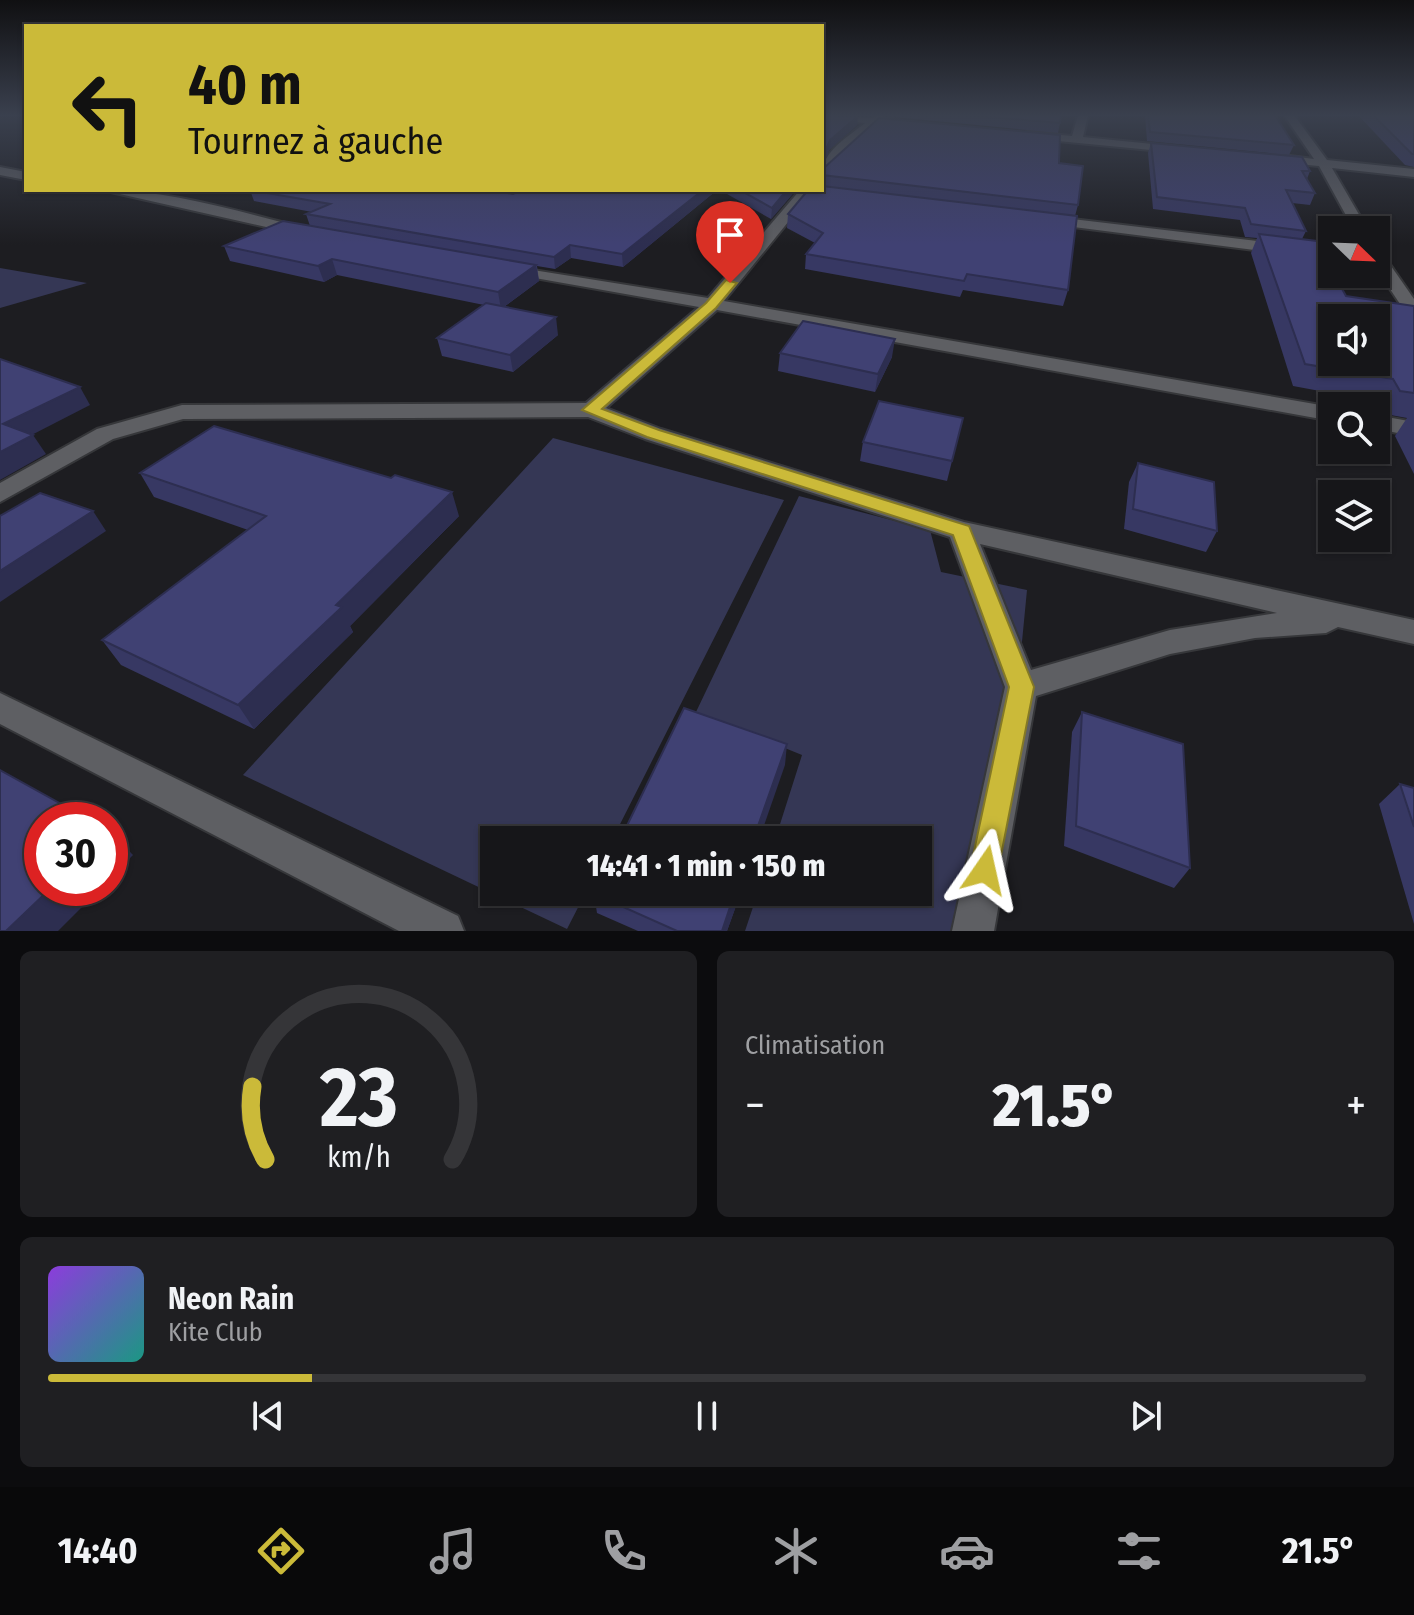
<!DOCTYPE html>
<html lang="fr">
<head>
<meta charset="utf-8">
<style>
	:root { --surface:#161619; --page:#1f1f22; --text:#f1f3f6; --muted:#9e9fa2; --line:#353538; --accent:#cbba39 }
	body { margin:0; font-family:"Fira Sans Condensed",sans-serif; background:var(--page); color:var(--text); height:100vh; display:flex; flex-direction:column; font-size:30px; white-space:nowrap }
	* { box-sizing:border-box; margin:0 }
	p { font-size:26px; color:var(--muted) }
	.icon { flex:none; width:44px; height:44px; fill:none; stroke:currentColor; stroke-width:2; stroke-linecap:round; stroke-linejoin:round }
	.map { position:relative; height:931px; overflow:hidden }
	.side { display:flex; flex-direction:column; gap:20px; padding:20px; background:#0c0c0e; flex:1 }
	.side>* { flex:none }
	.hud { position:absolute; left:24px; top:24px; width:800px; height:168px; border-radius:0px; box-shadow:0 2px 6px #0004,0 0 0 2px var(--line); background:#cbba39; color:#111; overflow:hidden }
	.needle { width:52px; rotate:113deg }
	.tools { position:absolute; left:1318px; top:216px; display:grid; gap:16px }
	.tools a { display:grid; place-items:center; width:72px; height:72px; border-radius:0px; background:var(--surface); box-shadow:0 2px 6px #0004,0 0 0 2px var(--line); font-size:40px }
	.speed { position:absolute; left:24px; top:802px; display:flex; gap:16px; font-size:40px; font-weight:700; text-align:center }
	.speed>* { display:grid; place-content:center; width:104px; height:104px; border-radius:50%; background:var(--surface); box-shadow:0 2px 6px #0004,0 0 0 2px var(--line); line-height:1 }
	.speed .limit { border:12px solid #d22; background:#fff; color:#111 }
	.pin { position:absolute; display:grid; place-items:center; width:68px; height:68px; color:#fff; margin:-82px -34px; border-radius:50% 50% 50% 0; rotate:-45deg; box-shadow:0 0 8px #0007 }
	.pin .icon { rotate:45deg }
	.me { position:absolute; width:88px; margin:-44px; rotate:11deg; stroke-linejoin:round; filter:drop-shadow(0 0 6px #0008) }
	.turn { display:flex; align-items:center; gap:28px; height:168px; padding:0 32px; font-size:36px }
	.turn .icon { width:104px; height:104px; stroke-width:2.5 }
	.turn b { display:block; font-size:56px; line-height:68px }
	.big { font-size:60px; font-weight:800; line-height:1.1 }
	.side .tile { flex:1; display:flex; flex-direction:column; justify-content:center; gap:12px; min-width:0; padding:0 28px; border-radius:12px; background:var(--page) }
	.side .dial { align-items:center; gap:0 }
	.dial svg { height:208px; overflow:visible; fill:none; stroke:var(--line); stroke-width:7; stroke-linecap:round; text-anchor:middle }
	.dial text { fill:var(--text); stroke:none }
	.song { display:flex; align-items:center; gap:24px }
	.cover { width:96px; height:96px; border-radius:12px; background:linear-gradient(135deg,hsl(270 70% 55%),hsl(170 70% 35%)) }
	.played { height:8px; border-radius:4px; background:linear-gradient(90deg,var(--accent) 20%,var(--line) 20%) }
	.keys { display:flex; justify-content:space-around; direction:ltr }
	.heat { display:flex; justify-content:space-between; align-items:center; font-size:44px; direction:ltr }
	.side .tiles { flex:1; display:grid; gap:20px; grid-template-columns:1fr 1fr }
	.tile:last-child { grid-column:span 2 }
	.trip { position:absolute; left:480px; top:826px; width:452px; height:80px; border-radius:0px; background:var(--surface); box-shadow:0 2px 6px #0004,0 0 0 2px var(--line); font-weight:800; line-height:80px; text-align:center }
	.dock { display:flex; height:128px; justify-content:space-around; align-items:center; background:#09090a; color:var(--muted) }
	.dock .icon { width:56px; height:56px }
	.dock .active { color:var(--accent) }
	.dock b { font-size:36px; color:var(--text) }
	.map>svg:first-child { display:block }
	.green { fill:#353755 }
	.lines { fill:none; stroke-linecap:round; stroke-linejoin:round }
	.minor-casing { stroke:#36373a; stroke-width:4 }
	.minor { fill:#5e5f63; fill-rule:evenodd }
	.wall { fill:#373863 }
	.shaded-wall { fill:#2d2e50 }
	.building { fill:#404173; stroke:#2d2e50; stroke-width:2; fill-rule:evenodd }
	.route { fill:#cbba39; stroke:#847925; stroke-width:2 }
</style>
</head>
<body>
<div class="map">
<svg width="1414" height="931" viewBox="0 0 1414 931">
	<rect width="100%" height="100%" fill="#1d1d21"/>
	<g class="green">
		<path d="M0 268 87 283 0 308Z"/>
		<path d="M553 438 784 500 612 840H494V892H586L567 929 243 775Z"/>
		<path d="M799 496 930 530 941 572 1027 590 994 931H745L758 892H918V840H775L802 755 696 712Z"/>
	</g>
	<g class="lines">
		<defs>
			<g id="minor">
				<path d="M822 115 872 118 878 115 912 124 907 127 877 124 822 175C822 151 848 137 865 123L822 119Z"/>
				<path d="M1078 115H1088L1083 137 1182 147 1188 150 1182 153 1027 138 1022 135 1027 132 1072 136Z"/>
				<path d="M1284 115H1294L1327 160 1414 169V177L1332 168 1368 230H1354L1319 166 1274 162 1268 158 1274 154 1314 159Z"/>
				<path d="M0 167 26 172V180L0 175Z"/>
				<path d="M102 190C171 190 239 212 306 228L313 232 306 236Z"/>
				<path d="M800 190H814L724 301 1332 407V421L717 310 606 408 661 429 964 522 1414 620V644L1338 627 1326 633 1255 638 1170 654 1036 696 994 931H952L1005 687 950 537 645 439 588 417 183 419 113 439 0 502V483L97 429 182 405 586 403 699 307 507 273 501 271V265L708 298ZM980 544 1277 613 1170 630 1031 670Z"/>
				<path d="M1047 216 1332 250V260L1042 223V217Z"/>
				<path d="M1376 251 1382 253 1414 299V317L1408 316 1376 268Z"/>
				<path d="M1376 415 1414 422V436L1376 429Z"/>
				<path d="M0 693 458 916 464 931H399L0 724Z"/>
			</g>
		</defs>
		<use href="#minor" class="minor-casing"/>
		<use href="#minor" class="minor"/>
	</g>
	<g class="wall">
		<path d="M822 115 858 116 857 125 829 150 823 166 825 167 1059 163 1078 205 1075 216 1068 290 1063 306 963 290 960 297 805 269 806 254 815 243 787 228 788 214 822 190Z"/>
		<path d="M881 115H1061L1060 123 1058 133 884 116Z"/>
		<path d="M1145 115H1275L1294 145 1289 155 1147 141Z"/>
		<path d="M1358 115H1414V167L1405 165Z"/>
		<path d="M1151 143 1310 171 1307 179 1315 193 1310 205 1292 203 1306 231 1302 239 1346 296 1414 306V474L1395 436 1407 418 1385 414 1379 402 1293 386 1251 253 1257 238 1245 237 1240 220 1153 209 1148 153Z"/>
		<path d="M250 190 513 194 717 190 623 267 571 258 555 269 537 266 539 281 504 307 558 335 513 372 442 356 437 338 484 305 337 275 324 282 230 261 224 246 310 226 306 214 312 212 254 201Z"/>
		<path d="M720 190H796L771 219Z"/>
		<path d="M780 353 892 357 875 392 778 371Z"/>
		<path d="M863 442 952 461 947 481 860 461Z"/>
		<path d="M1138 463 1217 531 1206 552 1124 529 1129 482Z"/>
		<path d="M140 473 459 516 350 626 353 632 254 729 121 665 102 640 248 530 154 497Z"/>
		<path d="M1082 712 1190 868 1174 888 1064 846 1072 732Z"/>
		<path d="M1400 784 1414 788V924L1379 804Z"/>
		<path d="M595 892H741L727 931H638L597 913 594 894Z"/>
	</g>
	<g class="shaded-wall">
		<path d="M858 116 857 125 829 150 822 167V159L830 140Z"/>
		<path d="M703 190H717L623 267 622 254Z"/>
		<path d="M787 190H796L771 219 772 208Z"/>
		<path d="M570 245 571 258 555 269 554 257Z"/>
		<path d="M332 259 337 275 324 282 318 266Z"/>
		<path d="M536 265 539 281 501 309 498 292Z"/>
		<path d="M556 317 558 335 513 372 510 355Z"/>
		<path d="M895 339 892 357 875 392 878 374Z"/>
		<path d="M80 387 90 405 16 443 3 424Z"/>
		<path d="M33 435 46 454 0 480V452Z"/>
		<path d="M452 492 459 516 350 626 353 632 254 729 238 705 336 605Z"/>
		<path d="M93 511 106 531 0 602V571Z"/>
		<path d="M787 744 785 765 759 840H753Z"/>
		<path d="M110 831 133 855 110 879Z"/>
		<path d="M51 888H101L58 931H6Z"/>
		<path d="M735 892H741L727 931H722Z"/>
	</g>
	<g class="building">
		<path d="M822 115 858 116 830 140 822 159Z"/>
		<path d="M964 115H1061L1060 123Z"/>
		<path d="M1148 115H1275L1294 145 1150 132Z"/>
		<path d="M1373 115H1414V154H1412Z"/>
		<path d="M879 118 1060 135 1059 163 1083 166 1078 205 822 175V165L825 167Z"/>
		<path d="M1151 143 1302 157 1310 171H1302L1315 193 1286 190 1306 231 1251 224 1245 208 1157 197Z"/>
		<path d="M822 186 1077 216 1068 290 967 274 964 281 806 254 823 233 788 214 808 190H822Z"/>
		<path d="M250 190H491L513 194 521 190H703L622 254 570 245 554 257 306 214 330 204Z"/>
		<path d="M740 190H787L772 208Z"/>
		<path d="M283 221 536 265 498 292 332 259 318 266 224 246Z"/>
		<path d="M1259 234 1317 241 1332 270V274H1334L1346 296 1414 306V393L1400 391 1393 379 1305 364ZM1332 318H1376V362H1332Z"/>
		<path d="M486 303 556 317 510 355 437 338Z"/>
		<path d="M803 321 895 339 878 374 780 353Z"/>
		<path d="M0 359 80 387 3 424 33 435 0 452Z"/>
		<path d="M879 401 963 418 952 461 863 442Z"/>
		<path d="M214 426 391 478 395 475 452 492 336 605 342 607 238 705 102 640 266 516 140 473Z"/>
		<path d="M1138 463 1214 482 1217 531 1133 509Z"/>
		<path d="M40 493 93 511 0 571V516Z"/>
		<path d="M684 708 787 744 753 840H620Z"/>
		<path d="M1082 712 1183 744 1190 868 1076 826Z"/>
		<path d="M0 770 90 820H42V888H51L6 931H0Z"/>
		<path d="M1400 784 1414 788V827Z"/>
		<path d="M595 892H735L722 931H677L594 894Z"/>
	</g>
	<linearGradient id="sky" x2="0" y2="1"><stop stop-color="#101012"/><stop offset="0.47" stop-color="#3a404e"/><stop offset="1" stop-color="#3a404e" stop-opacity="0"/></linearGradient>
	<rect width="1414" height="245" fill="url(#sky)"/>
	<path class="route" d="M726 280 737 283 716 308 602 409 659 430 969 526 1034 687 996 881 985 885 974 881 970 870 1009 687 953 535 647 437 582 410 706 303Z"/>
</svg>
<div class="tools">
<a><svg class="needle" viewBox="-14 -14 28 28"><path d="M0-13l5 13h-10z" fill="#e53935"/><path d="M0 13l5-13h-10z" fill="#9e9fa2"/></svg></a>
<a><svg class="icon" aria-label="sound" viewBox="0 0 24 24"><path d="M4 9h4l5-4v14l-5-4H4zM17 9q2 3 0 6"/></svg></a>
<a><svg class="icon" aria-label="search" viewBox="0 0 24 24"><circle cx="10" cy="10" r="6"/><path d="M15 15l6 6"/></svg></a>
<a><svg class="icon" aria-label="layers" viewBox="0 0 24 24"><path d="M12 4l9 5-9 5-9-5zM3 14l9 5 9-5"/></svg></a>
</div>
<div class="speed"><div class="limit">30</div></div>
<div class="pin" style="left:730px;top:283px;background:#d93025"><svg class="icon" aria-label="arrive" viewBox="0 0 24 24"><path d="M6 21V4h12l-3 4 3 4H6"/></svg></div>
<svg class="me" style="left:985px;top:870px" viewBox="-20 -20 40 40"><path d="M0-17L14 15 0 8-14 15z" fill="#cbba39" stroke="#fff" stroke-width="4"/></svg>
<div class="trip">14:41 · 1 min · 150 m</div>
<div class="hud">
<div class="turn"><svg class="icon" aria-label="left" viewBox="0 0 24 24"><path d="M17 20v-9H6M10 6l-5 5 5 5"/></svg><div><b>40 m</b>Tournez à gauche</div></div>
</div>
</div>
<section class="side">
<div class="tiles">
<div class="tile dial"><svg viewBox="0 0 100 80">
<path d="M14 69A42 42 0 1 1 86 69"/>
<path d="M14 69A42 42 0 0 1 9 41" stroke="#cbba39"/>
<text x="50" y="56" font-size="32" font-weight="700">23</text>
<text x="50" y="72" font-size="11">km/h</text>
</svg></div>
<div class="tile"><p>Climatisation</p>
<div class="heat"><a>−</a><b class="big">21.5°</b><a>+</a></div>
</div>
<div class="tile">
<div class="song"><i class="cover"></i><div><b>Neon Rain</b><p>Kite Club</p></div></div>
<div class="played"></div>
<div class="keys"><svg class="icon" aria-label="previous" viewBox="0 0 24 24"><path d="M18 5L8 12l10 7zM5 5v14"/></svg><svg class="icon" aria-label="pause" viewBox="0 0 24 24"><path d="M8 5v14M16 5v14"/></svg><svg class="icon" aria-label="next" viewBox="0 0 24 24"><path d="M6 5l10 7-10 7zM19 5v14"/></svg></div>
</div>
</div>
</section>
<nav class="dock">
<b>14:40</b>
<svg class="icon active" aria-label="directions" viewBox="0 0 24 24"><path d="M12 3l9 9-9 9-9-9zM9 14v-3h6M13 9l2 2-2 2"/></svg>
<svg class="icon" aria-label="music" viewBox="0 0 24 24"><path d="M9 18V5l10-2v13"/><circle cx="6" cy="18" r="3"/><circle cx="16" cy="16" r="3"/></svg>
<svg class="icon" aria-label="phone" viewBox="0 0 24 24"><path d="M5 4h4l2 5-3 2q2 4 5 5l2-3 5 2v4C11 20 4 13 5 4z"/></svg>
<svg class="icon" aria-label="climate" viewBox="0 0 24 24"><path d="M12 3v18M4 7l16 10M4 17L20 7"/></svg>
<svg class="icon" aria-label="car" viewBox="0 0 24 24"><path d="M5 17H2v-5l4-1 3-4h7l3 4 3 1v5h-3M9 17h6M6 11h13"/><circle cx="7" cy="17" r="2"/><circle cx="17" cy="17" r="2"/></svg>
<svg class="icon" aria-label="filters" viewBox="0 0 24 24"><path d="M4 7h16M4 17h16"/><circle cx="9" cy="7" r="2"/><circle cx="15" cy="17" r="2"/></svg>
<b>21.5°</b>
</nav>
</body>
</html>
